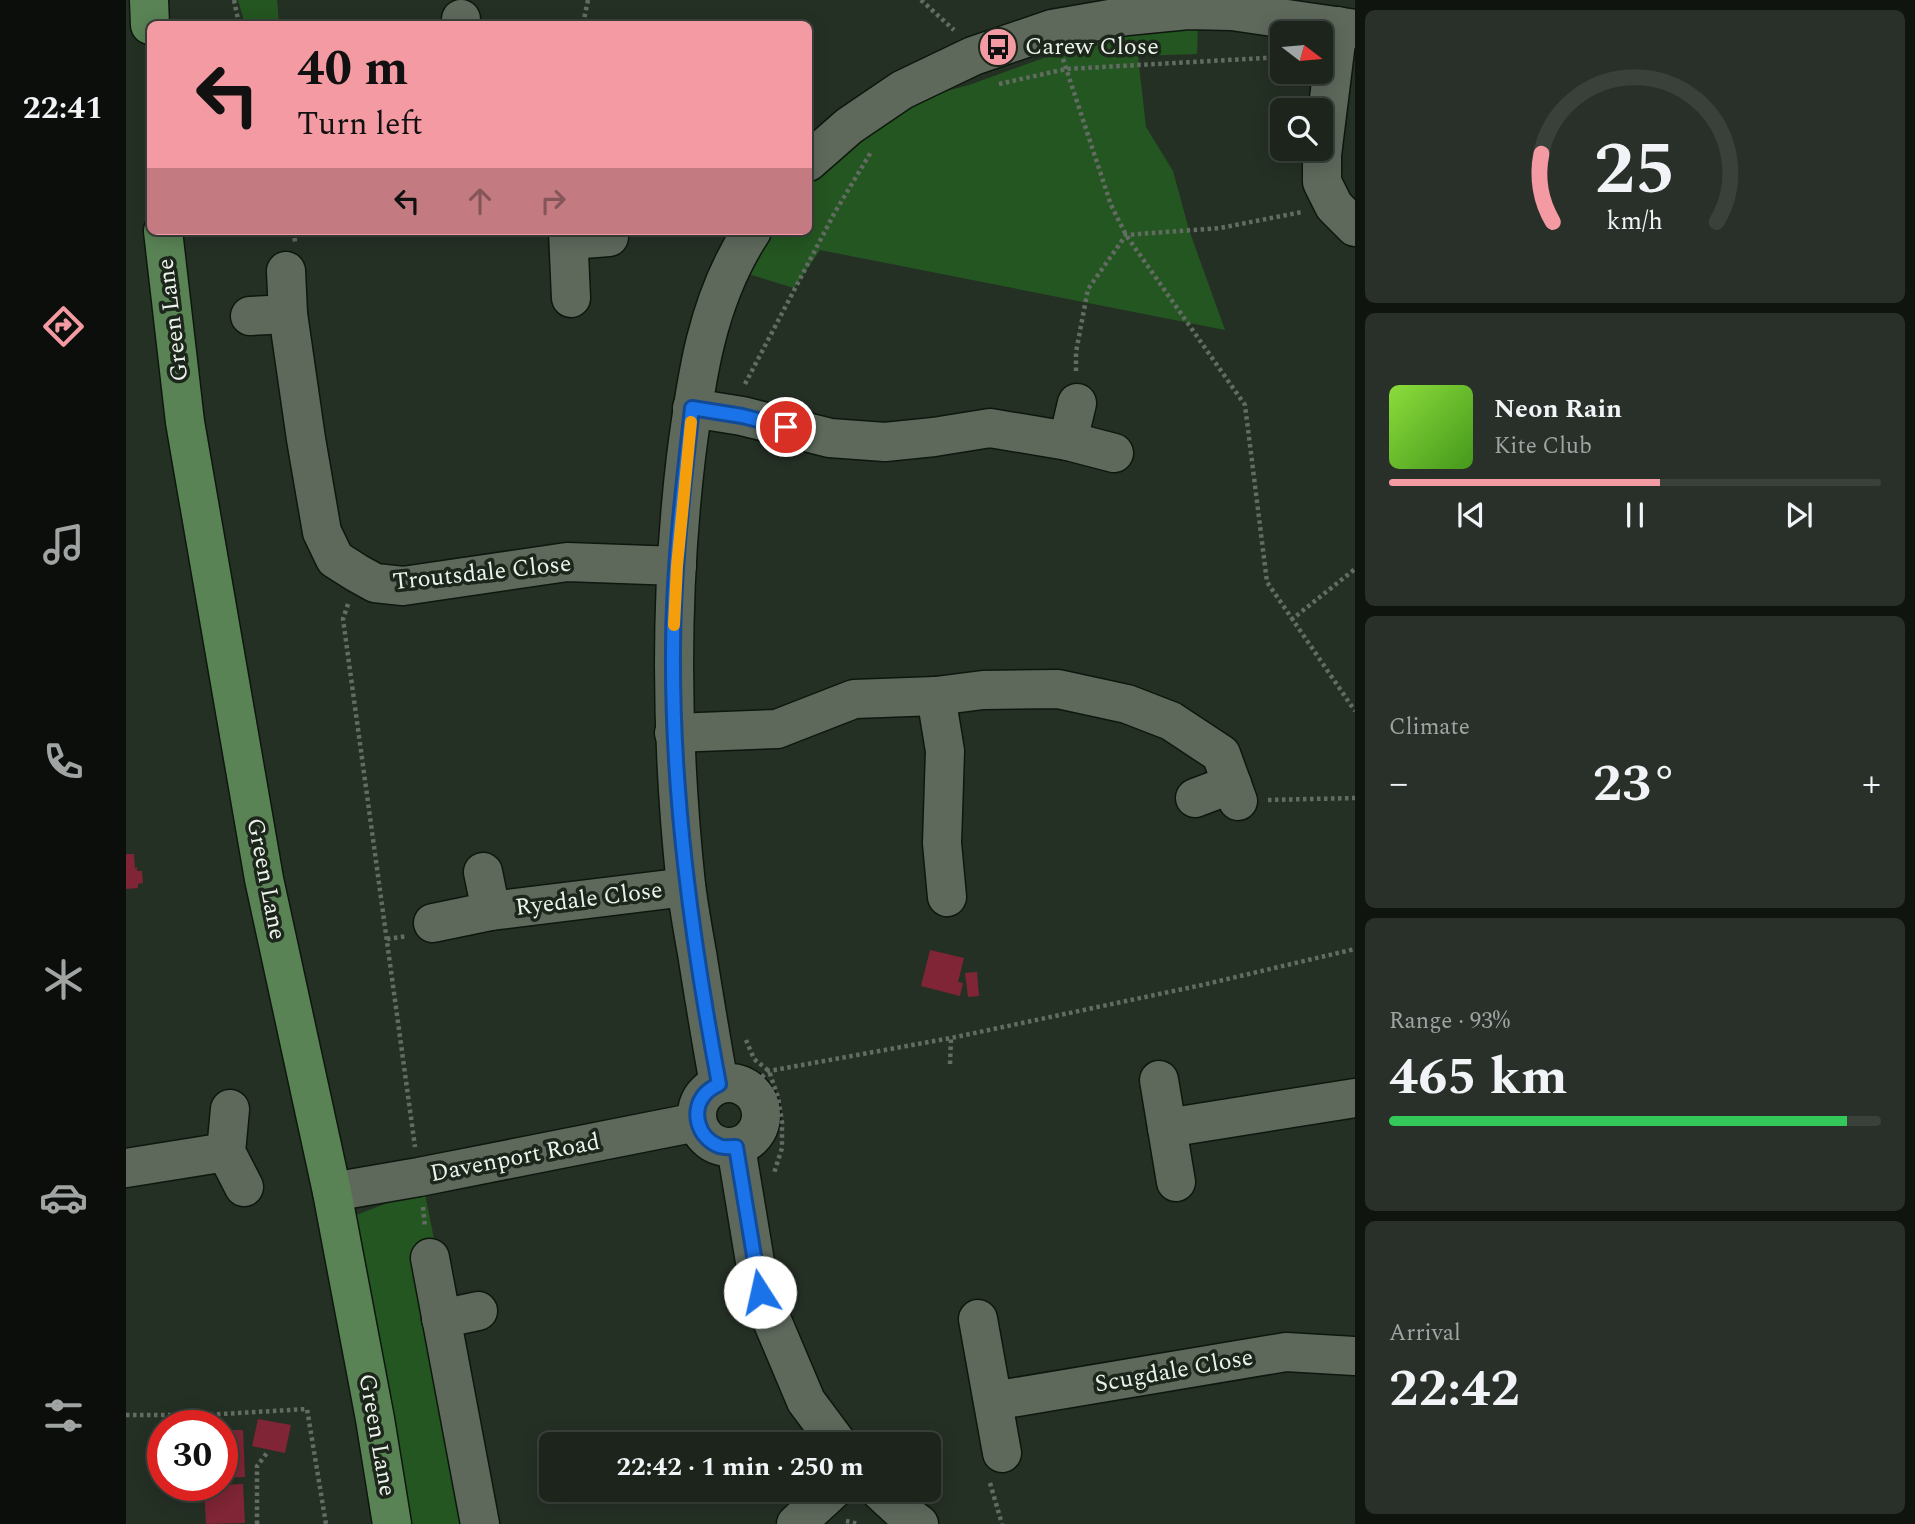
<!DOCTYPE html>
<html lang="en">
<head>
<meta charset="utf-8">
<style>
	:root { --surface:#1c241c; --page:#293029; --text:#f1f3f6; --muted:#a0a4a3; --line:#3a413b; --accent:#f49aa2 }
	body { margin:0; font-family:Spectral,serif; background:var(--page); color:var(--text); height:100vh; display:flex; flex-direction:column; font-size:26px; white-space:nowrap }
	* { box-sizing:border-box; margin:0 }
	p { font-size:23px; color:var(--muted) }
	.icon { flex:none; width:38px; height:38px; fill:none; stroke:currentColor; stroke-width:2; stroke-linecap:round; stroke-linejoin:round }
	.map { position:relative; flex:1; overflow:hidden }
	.sheet { display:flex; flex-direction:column; gap:10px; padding:10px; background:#0f140f; width:560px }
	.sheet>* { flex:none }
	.top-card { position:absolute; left:21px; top:21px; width:665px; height:214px; border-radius:10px; box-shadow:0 4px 18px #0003,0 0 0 2px var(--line); background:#f49aa2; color:#111; overflow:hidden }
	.needle { width:46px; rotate:106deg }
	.buttons { position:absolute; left:1144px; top:21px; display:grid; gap:14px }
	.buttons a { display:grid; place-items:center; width:63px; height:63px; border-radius:10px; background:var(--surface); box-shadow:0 4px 18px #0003,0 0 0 2px var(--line); font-size:35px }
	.speed { position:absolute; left:21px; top:1410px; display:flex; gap:14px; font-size:35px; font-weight:700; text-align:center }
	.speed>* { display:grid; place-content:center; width:91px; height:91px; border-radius:50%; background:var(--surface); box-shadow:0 4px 18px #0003,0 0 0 2px var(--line); line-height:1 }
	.speed .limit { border:10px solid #d22; background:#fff; color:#111 }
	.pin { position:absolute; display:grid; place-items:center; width:60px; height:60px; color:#fff; margin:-30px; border:4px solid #fff; border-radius:50%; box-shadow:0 2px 7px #0007 }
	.me { position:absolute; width:77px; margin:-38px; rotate:350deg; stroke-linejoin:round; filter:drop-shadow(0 0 5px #0008) }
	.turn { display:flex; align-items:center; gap:24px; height:147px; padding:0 35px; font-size:32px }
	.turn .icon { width:91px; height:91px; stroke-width:2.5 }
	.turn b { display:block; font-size:49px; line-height:60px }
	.lanes { display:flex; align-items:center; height:66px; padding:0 35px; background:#0003; justify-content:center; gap:35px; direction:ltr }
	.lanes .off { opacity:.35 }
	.big { font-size:52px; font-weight:700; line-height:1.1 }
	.sheet .tile { flex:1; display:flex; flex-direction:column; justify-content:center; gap:10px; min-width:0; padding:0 24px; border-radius:10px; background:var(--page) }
	.sheet .dial { align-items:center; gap:0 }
	.dial svg { height:182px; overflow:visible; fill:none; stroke:var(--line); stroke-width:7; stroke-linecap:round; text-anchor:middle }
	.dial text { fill:var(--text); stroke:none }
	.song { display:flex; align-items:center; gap:21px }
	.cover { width:84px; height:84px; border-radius:10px; background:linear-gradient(135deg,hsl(90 70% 55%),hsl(100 70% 35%)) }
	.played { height:7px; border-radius:4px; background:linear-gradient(90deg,var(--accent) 55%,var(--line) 55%) }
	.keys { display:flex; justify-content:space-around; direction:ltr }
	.heat { display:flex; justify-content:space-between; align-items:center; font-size:38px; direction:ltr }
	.charge { height:10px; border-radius:5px; background:linear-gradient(90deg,#34c759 93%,var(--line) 0) }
	.trip { position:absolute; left:413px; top:1432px; width:402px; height:70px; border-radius:10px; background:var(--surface); box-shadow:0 4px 18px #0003,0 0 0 2px var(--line); font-weight:700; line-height:70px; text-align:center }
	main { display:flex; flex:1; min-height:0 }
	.dock { display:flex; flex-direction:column; width:126px; justify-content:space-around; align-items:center; background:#0b0e0b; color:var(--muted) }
	.dock .icon { width:49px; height:49px }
	.dock .selected { color:var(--accent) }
	.dock b { font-size:32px; color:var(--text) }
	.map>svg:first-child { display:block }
	.green { fill:#245621 }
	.building { fill:#7f2535 }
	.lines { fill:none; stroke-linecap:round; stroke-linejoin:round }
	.minor-casing { stroke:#0e170e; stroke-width:41 }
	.major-casing { stroke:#0e170e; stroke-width:41 }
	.path { stroke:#636c63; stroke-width:4.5; stroke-dasharray:3.5 3.5; stroke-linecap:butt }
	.minor { stroke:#5e695c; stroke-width:38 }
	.major { stroke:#598355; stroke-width:38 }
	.route-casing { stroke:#114b97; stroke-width:18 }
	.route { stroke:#1a73e8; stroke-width:12 }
	.slow { stroke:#f59e0b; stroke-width:12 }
	.labels { text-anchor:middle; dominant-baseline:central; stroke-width:7; stroke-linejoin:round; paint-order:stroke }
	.poi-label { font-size:24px; fill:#ecf3ec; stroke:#1c261b; text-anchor:start }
	.street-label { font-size:24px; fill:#ecf3ec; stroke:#1c261b }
</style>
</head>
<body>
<main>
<nav class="dock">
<b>22:41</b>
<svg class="icon selected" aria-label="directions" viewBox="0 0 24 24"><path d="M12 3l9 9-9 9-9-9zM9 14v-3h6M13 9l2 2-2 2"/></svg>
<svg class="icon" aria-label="music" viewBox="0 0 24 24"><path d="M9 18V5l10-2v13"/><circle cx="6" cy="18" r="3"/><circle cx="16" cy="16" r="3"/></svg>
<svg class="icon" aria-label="phone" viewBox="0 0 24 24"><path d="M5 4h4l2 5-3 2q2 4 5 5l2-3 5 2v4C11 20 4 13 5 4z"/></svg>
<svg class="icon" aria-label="climate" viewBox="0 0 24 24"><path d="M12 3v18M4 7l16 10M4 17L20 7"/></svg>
<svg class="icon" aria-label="car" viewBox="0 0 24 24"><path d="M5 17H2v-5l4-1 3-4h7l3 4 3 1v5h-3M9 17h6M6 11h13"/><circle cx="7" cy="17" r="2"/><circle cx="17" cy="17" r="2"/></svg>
<svg class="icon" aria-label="filters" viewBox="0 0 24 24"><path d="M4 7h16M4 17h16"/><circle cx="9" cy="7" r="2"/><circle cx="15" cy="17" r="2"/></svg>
</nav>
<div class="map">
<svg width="1229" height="1524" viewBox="0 0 1229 1524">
	<rect width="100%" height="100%" fill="#253025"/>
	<g class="green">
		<path d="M112 0H151L153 24H119Z"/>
		<path d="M1072 25 1071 54 1012 56 1020 127 1047 171 1063 230 1099 330 694 250 668 288 619 273 643 231H682L683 181 729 136 791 99 843 85 934 52 1009 29Z"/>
		<path d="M298 1189 365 1524H263L230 1215Z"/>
	</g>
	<g class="building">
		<path d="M0 854H8L9 868 11 867V871H16L17 883 12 884V888L0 889Z"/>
		<path d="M804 950 838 958 832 982 837 983 834 996 795 986Z"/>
		<path d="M851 972 853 996 842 997 839 973Z"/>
		<path d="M132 1419 165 1425 159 1453 126 1446Z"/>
		<path d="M96 1430H117L119 1477 96 1478Z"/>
		<path d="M117 1484 119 1523 80 1524 78 1486Z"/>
	</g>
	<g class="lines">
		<defs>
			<g id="minor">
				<path d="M335 24V19"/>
				<path d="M1212 26 1196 155V182L1208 206 1229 227"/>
				<path d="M682 162 723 126 776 90 847 56 926 29 1001 16 1062 10 1106 11 1229 29"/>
				<path d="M442 231 445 298"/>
				<path d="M443 240 483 237"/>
				<path d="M160 271 162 314 180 439 196 532 209 559 231 573 249 583 277 586 441 562 551 566"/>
				<path d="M124 316 162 314"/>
				<path d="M566 408 616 416 704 438 759 442 808 437 864 428 942 441 988 453"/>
				<path d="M942 441 951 403"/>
				<path d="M810 696 819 751 816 843 821 897"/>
				<path d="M548 733 651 729 728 699 810 696 857 690 932 689 1001 704 1045 721 1095 754 1112 801"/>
				<path d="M1069 798 1106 784"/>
				<path d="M357 872 365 911"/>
				<path d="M307 923 365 911 560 887"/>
				<path d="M1033 1080 1050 1182"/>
				<circle cx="603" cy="1115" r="32"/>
				<path d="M593 1084C585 1040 578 997 571 953 567 931 563 908 560 885 545 743 543 600 560 457 570 378 581 299 626 231"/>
				<path d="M104 1109 100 1152 118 1187"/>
				<path d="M1041 1128 1229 1098"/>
				<path d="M610 1147 634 1292 680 1401 712 1444"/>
				<path d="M0 1168 100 1152"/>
				<path d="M206 1192 293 1177 571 1122"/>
				<path d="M304 1258 354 1524"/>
				<path d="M315 1319 352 1311"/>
				<path d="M852 1319 876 1453"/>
				<path d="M867 1401 1160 1352 1229 1356"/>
				<path d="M752 1489 778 1513 793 1524"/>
				<path d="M670 1524 708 1489"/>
			</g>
			<g id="major">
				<path d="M23 0 24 25"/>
				<path d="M37 231 59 422 138 879 206 1192 249 1419 266 1524"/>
			</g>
		</defs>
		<use href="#minor" class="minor-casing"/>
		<use href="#major" class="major-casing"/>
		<g class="path">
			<path d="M108 0 113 24"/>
			<path d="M795 0 828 30"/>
			<path d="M457 24 462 0"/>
			<path d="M937 59 985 205 1000 235 1119 405 1141 582 1229 711"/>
			<path d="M873 84 940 69 1157 57"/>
			<path d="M168 231 169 243"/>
			<path d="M950 371V352L962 289 1000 235 1094 228 1176 212"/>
			<path d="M619 384 709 212 745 152"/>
			<path d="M222 604 217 619 289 1147"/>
			<path d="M1165 620 1229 569"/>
			<path d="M1142 800 1229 798"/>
			<path d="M261 939 281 936"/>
			<path d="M620 1040 628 1059 643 1071 652 1097 656 1122V1148L648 1173"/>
			<path d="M824 1064 825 1038"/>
			<path d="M625 1086 643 1071 825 1038 1076 985 1229 949"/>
			<path d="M297 1207 299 1227"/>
			<path d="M0 1415H78L181 1409 200 1524"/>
			<path d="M864 1483 876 1524"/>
			<path d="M720 1521 733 1524"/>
			<path d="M131 1524V1466L141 1453"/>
		</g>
		<use href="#minor" class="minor"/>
		<use href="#major" class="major"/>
	</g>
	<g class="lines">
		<defs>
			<path id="route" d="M634 1292 610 1147C605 1147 597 1148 593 1146 572 1138 564 1111 579 1094 582 1090 588 1087 593 1084 566 941 546 797 547 651 547 570 557 488 566 408L616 416 660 427"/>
		</defs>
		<use href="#route" class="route-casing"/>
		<use href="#route" class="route"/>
		<path class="slow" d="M548 625 551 566 565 422"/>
	</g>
	<defs>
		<symbol id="bus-disc" viewBox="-11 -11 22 22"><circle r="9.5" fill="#f49aa2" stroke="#1c261b"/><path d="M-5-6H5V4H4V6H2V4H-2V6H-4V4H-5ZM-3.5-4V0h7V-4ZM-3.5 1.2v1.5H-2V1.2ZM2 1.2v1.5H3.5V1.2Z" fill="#111"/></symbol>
	</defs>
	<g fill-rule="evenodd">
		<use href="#bus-disc" x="850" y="25" width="44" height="44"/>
	</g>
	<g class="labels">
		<g class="poi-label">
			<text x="899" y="47">Carew Close</text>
		</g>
		<g class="street-label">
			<text transform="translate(47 320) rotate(-97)">Green Lane</text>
			<text transform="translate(356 573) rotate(-6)">Troutsdale Close</text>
			<text transform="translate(140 879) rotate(79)">Green Lane</text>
			<text transform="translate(463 899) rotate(-7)">Ryedale Close</text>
			<text transform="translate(389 1158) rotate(-11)">Davenport Road</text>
			<text transform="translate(1048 1371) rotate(-10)">Scugdale Close</text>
			<text transform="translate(251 1435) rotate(80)">Green Lane</text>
		</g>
	</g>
</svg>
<div class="buttons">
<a><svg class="needle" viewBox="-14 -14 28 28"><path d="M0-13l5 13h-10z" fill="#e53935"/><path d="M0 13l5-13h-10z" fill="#a0a4a3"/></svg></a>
<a><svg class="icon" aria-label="search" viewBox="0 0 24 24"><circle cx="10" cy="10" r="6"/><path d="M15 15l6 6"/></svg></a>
</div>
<div class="speed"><div class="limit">30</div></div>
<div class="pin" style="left:660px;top:427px;background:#d93025"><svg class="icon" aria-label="arrive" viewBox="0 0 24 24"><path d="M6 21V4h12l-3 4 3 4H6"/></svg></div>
<svg class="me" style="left:634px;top:1292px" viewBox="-20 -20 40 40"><circle r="19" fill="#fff"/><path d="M0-13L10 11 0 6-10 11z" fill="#1a73e8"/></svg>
<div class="trip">22:42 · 1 min · 250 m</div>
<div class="top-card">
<div class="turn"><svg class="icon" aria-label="left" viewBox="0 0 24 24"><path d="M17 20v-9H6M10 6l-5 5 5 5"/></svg><div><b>40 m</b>Turn left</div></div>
<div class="lanes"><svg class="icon" aria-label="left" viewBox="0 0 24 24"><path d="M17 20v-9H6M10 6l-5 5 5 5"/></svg><svg class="icon off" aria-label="ahead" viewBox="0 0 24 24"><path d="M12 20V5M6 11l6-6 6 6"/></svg><svg class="icon off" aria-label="right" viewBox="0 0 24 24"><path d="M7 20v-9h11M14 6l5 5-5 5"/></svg></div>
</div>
</div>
<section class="sheet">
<div class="tile dial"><svg viewBox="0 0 100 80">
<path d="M14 69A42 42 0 1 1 86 69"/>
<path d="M14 69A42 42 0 0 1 9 39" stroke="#f49aa2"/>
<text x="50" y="56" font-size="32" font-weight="700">25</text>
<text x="50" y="72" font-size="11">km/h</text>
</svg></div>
<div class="tile">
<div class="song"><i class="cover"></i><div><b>Neon Rain</b><p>Kite Club</p></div></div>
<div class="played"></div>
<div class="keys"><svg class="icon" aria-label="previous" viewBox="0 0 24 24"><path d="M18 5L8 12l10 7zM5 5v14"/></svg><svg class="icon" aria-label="pause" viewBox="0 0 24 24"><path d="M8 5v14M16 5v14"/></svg><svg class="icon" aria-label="next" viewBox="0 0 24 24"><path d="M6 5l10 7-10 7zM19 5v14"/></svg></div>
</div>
<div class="tile"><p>Climate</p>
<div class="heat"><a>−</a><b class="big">23°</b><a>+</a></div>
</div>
<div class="tile"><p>Range · 93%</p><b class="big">465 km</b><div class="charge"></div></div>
<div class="tile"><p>Arrival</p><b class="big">22:42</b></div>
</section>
</main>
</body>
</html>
